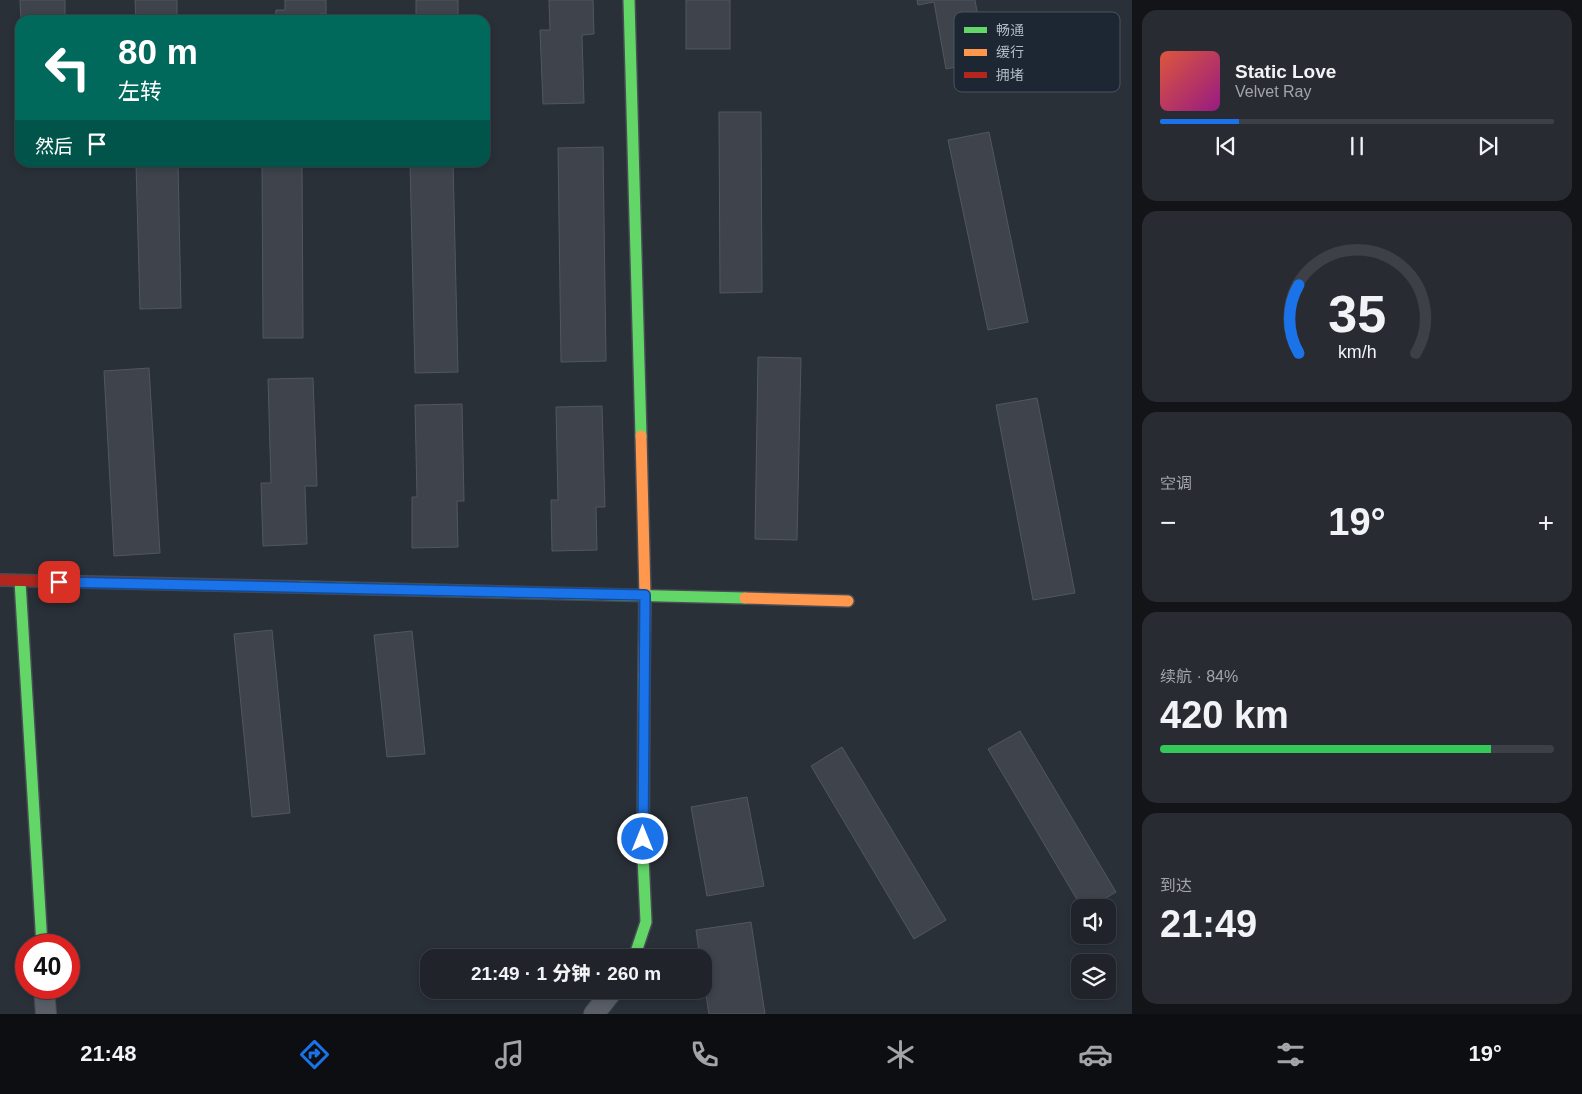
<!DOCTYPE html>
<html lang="zh">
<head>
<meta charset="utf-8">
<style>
	:root { --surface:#20242a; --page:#282c32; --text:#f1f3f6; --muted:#a2a4a8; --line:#3d4147; --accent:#1a73e8 }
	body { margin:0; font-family:Arial,"Noto Sans SC",sans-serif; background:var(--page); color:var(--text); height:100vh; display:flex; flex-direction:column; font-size:19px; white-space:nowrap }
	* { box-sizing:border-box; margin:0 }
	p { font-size:16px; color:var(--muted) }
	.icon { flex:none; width:28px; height:28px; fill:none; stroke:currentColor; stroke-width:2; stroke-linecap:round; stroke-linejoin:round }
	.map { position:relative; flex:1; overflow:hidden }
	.sheet { display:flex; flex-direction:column; gap:10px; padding:10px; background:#121417; width:450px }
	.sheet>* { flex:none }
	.top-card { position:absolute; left:15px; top:15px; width:475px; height:152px; border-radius:15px; box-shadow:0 2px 8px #0003,0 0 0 1px var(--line); background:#00695c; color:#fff; overflow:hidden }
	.buttons { position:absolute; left:1071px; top:899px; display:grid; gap:10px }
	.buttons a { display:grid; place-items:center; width:45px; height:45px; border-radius:10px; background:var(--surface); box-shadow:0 2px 8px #0003,0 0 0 1px var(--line); font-size:25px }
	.speed { position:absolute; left:15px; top:934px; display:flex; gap:10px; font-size:25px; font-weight:700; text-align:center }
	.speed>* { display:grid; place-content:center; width:65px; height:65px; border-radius:50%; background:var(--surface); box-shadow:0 2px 8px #0003,0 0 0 1px var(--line); line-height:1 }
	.speed .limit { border:8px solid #d22; background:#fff; color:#111 }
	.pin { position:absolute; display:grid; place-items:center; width:42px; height:42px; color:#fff; margin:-21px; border-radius:10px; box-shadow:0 2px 8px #0006 }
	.me { position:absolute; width:55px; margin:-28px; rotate:0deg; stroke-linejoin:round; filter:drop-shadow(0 0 4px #0008) }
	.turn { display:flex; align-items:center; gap:18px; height:105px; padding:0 20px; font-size:22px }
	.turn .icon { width:65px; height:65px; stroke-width:2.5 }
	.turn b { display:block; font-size:35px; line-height:42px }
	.then { display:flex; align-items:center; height:48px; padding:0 20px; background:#0003; gap:10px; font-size:19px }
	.big { font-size:38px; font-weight:800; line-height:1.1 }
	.sheet .card { flex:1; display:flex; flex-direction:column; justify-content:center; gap:8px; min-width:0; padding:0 18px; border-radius:15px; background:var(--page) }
	.sheet .dial { align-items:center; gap:0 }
	.dial svg { height:130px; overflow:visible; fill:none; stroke:var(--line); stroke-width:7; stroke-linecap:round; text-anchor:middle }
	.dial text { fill:var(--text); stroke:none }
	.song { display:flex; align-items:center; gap:15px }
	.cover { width:60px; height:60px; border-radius:8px; background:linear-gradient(135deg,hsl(10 70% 55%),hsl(310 70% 35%)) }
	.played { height:5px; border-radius:2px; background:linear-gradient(90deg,var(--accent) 20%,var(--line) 20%) }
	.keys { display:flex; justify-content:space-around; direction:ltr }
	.heat { display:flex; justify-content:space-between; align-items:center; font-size:28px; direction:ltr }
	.charge { height:8px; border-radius:4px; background:linear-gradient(90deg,#34c759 84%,var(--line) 0) }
	.trip { position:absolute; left:420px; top:949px; width:292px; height:50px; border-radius:15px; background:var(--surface); box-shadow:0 2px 8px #0003,0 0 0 1px var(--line); font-weight:800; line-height:50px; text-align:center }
	.tab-bar { display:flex; height:80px; justify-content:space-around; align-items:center; background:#0d0e11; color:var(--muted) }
	.tab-bar .icon { width:35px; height:35px }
	.tab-bar .current { color:var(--accent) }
	.tab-bar b { font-size:22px; color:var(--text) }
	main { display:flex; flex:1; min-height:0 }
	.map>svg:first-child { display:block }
	.building { fill:#3f444c; stroke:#52575f }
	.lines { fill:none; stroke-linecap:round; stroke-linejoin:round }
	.street-casing { stroke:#484c55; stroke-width:22 }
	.fast-casing { stroke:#484c55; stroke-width:14 }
	.slow-casing { stroke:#484c55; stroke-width:14 }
	.jam-casing { stroke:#484c55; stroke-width:14 }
	.street { stroke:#5a5e66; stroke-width:20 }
	.fast { stroke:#63d668; stroke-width:11 }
	.slow { stroke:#ff974d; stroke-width:11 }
	.jam { stroke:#b3261e; stroke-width:11 }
	.route-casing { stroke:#114b97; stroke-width:12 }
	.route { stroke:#1a73e8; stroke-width:9 }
	.key { fill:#1d2633; stroke:#4a5360; stroke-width:1 }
	.key-label { font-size:14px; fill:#b4bcc9 }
</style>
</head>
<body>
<main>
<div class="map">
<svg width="1132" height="1014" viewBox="0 0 1132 1014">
	<rect width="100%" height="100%" fill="#2a3038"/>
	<g class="building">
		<path d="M20 0H65V20H21Z"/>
		<path d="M135 0H177V20H136Z"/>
		<path d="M285 0H326V14H320V20H275L276 10H285Z"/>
		<rect x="416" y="0" width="42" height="20"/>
		<path d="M549 0H593L594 34 582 35 584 103 543 104 540 30H550Z"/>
		<rect x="686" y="0" width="44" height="49"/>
		<path d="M917 0H975L986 61 946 69 934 2 918 5Z"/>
		<path d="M719 112H761L762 292 720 293Z"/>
		<path d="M989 132 1028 322 988 330 948 140Z"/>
		<path d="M603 147 606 361 561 362 558 148Z"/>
		<path d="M262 162H302L303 338H263Z"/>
		<path d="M410 162H453L458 372 415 373Z"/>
		<path d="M178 163 181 308 140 309 136 164Z"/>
		<path d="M758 357 801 358 797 540 755 539Z"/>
		<path d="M149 368 160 553 114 556 104 371Z"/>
		<path d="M313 378 317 486H305L307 544 263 546 261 483H271L268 379Z"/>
		<path d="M1037 398 1075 593 1033 600 996 405Z"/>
		<path d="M462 404 464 501H457L458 547 412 548V497H417L415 405Z"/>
		<path d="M602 406 605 507H596L597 550 552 551 551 500H558L556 407Z"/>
		<path d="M272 630 290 813 252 817 234 634Z"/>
		<path d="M412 631 425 754 387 757 374 635Z"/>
		<path d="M1020 731 1116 892 1089 908H1082L988 749Z"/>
		<path d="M842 747 946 920 914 939 811 766Z"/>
		<path d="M747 797 764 886 707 896 691 807Z"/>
		<path d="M751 922 765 1014H709L704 982V958H700L696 930Z"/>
	</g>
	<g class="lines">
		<defs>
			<g id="street">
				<path d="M44 988 46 1014"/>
				<path d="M594 1014 613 990"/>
			</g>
			<g id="fast">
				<path d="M629 0 641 436"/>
				<path d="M20 581 42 945"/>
				<path d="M300 587 745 598"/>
				<path d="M634 958 646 922 643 857 644 675"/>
			</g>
			<g id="slow">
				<path d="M641 436 645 595 644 675"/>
				<path d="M745 598 848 601"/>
			</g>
			<path id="jam" d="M0 580 300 587"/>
		</defs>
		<use href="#street" class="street-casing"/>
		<use href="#fast" class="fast-casing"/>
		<use href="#slow" class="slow-casing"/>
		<use href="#jam" class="jam-casing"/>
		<use href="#street" class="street"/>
		<use href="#fast" class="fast"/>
		<use href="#slow" class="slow"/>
		<use href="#jam" class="jam"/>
	</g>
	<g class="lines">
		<defs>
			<path id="route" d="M59 582 645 595 643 839"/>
		</defs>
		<use href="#route" class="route-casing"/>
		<use href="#route" class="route"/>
	</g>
	<rect x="954" y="12" width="166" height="80" rx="8" class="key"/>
	<rect x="964" y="27" width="23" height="6" fill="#63d668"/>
	<rect x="964" y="49" width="23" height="7" fill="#ff974d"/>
	<rect x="964" y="72" width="23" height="6" fill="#b3261e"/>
	<g class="key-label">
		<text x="996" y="35">畅通</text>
		<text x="996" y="57">缓行</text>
		<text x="996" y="80">拥堵</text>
	</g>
</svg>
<div class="buttons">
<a><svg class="icon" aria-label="sound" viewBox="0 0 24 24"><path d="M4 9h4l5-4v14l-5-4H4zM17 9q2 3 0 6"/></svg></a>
<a><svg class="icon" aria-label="layers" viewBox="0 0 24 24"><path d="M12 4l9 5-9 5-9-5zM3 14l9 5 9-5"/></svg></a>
</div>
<div class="speed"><div class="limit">40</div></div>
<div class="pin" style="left:59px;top:582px;background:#d93025"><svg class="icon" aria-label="arrive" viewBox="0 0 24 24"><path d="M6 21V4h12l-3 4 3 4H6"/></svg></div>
<svg class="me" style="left:643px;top:839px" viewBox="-20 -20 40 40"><circle r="17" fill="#1a73e8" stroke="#fff" stroke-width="3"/><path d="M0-11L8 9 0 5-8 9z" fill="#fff"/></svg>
<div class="trip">21:49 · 1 分钟 · 260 m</div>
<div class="top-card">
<div class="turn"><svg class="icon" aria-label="left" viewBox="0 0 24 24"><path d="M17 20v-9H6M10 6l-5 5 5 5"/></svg><div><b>80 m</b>左转</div></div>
<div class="then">然后<svg class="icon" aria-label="arrive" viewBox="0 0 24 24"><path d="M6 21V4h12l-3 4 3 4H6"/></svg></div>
</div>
</div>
<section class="sheet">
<div class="card">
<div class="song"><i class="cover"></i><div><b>Static Love</b><p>Velvet Ray</p></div></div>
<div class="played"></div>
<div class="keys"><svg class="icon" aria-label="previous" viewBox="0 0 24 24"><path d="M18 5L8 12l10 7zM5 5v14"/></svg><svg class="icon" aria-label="pause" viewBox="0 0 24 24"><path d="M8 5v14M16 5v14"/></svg><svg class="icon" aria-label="next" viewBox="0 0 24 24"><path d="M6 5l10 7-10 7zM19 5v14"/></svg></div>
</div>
<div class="card dial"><svg viewBox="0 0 100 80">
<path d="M14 69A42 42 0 1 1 86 69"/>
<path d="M14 69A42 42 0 0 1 14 27" stroke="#1a73e8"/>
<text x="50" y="56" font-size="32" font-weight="700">35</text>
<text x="50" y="72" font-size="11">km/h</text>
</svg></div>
<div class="card"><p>空调</p>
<div class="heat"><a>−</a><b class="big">19°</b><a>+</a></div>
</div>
<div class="card"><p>续航 · 84%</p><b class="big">420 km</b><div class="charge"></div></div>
<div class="card"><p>到达</p><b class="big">21:49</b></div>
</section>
</main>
<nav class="tab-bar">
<b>21:48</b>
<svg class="icon current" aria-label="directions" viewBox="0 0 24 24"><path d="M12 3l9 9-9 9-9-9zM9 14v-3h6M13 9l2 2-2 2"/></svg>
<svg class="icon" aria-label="music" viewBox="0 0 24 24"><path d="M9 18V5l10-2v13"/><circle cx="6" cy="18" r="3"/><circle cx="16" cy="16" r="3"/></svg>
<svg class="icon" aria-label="phone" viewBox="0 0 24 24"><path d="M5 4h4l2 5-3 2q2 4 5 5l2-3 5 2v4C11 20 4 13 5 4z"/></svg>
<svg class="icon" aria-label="climate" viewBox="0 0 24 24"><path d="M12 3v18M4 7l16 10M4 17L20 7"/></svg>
<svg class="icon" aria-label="car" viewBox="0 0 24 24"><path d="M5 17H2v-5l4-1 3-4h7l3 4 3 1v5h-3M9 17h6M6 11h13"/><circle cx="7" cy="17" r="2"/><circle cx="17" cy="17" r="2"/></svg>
<svg class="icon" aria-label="filters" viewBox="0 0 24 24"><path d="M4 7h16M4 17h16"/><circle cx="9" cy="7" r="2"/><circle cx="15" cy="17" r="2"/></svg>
<b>19°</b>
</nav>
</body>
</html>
